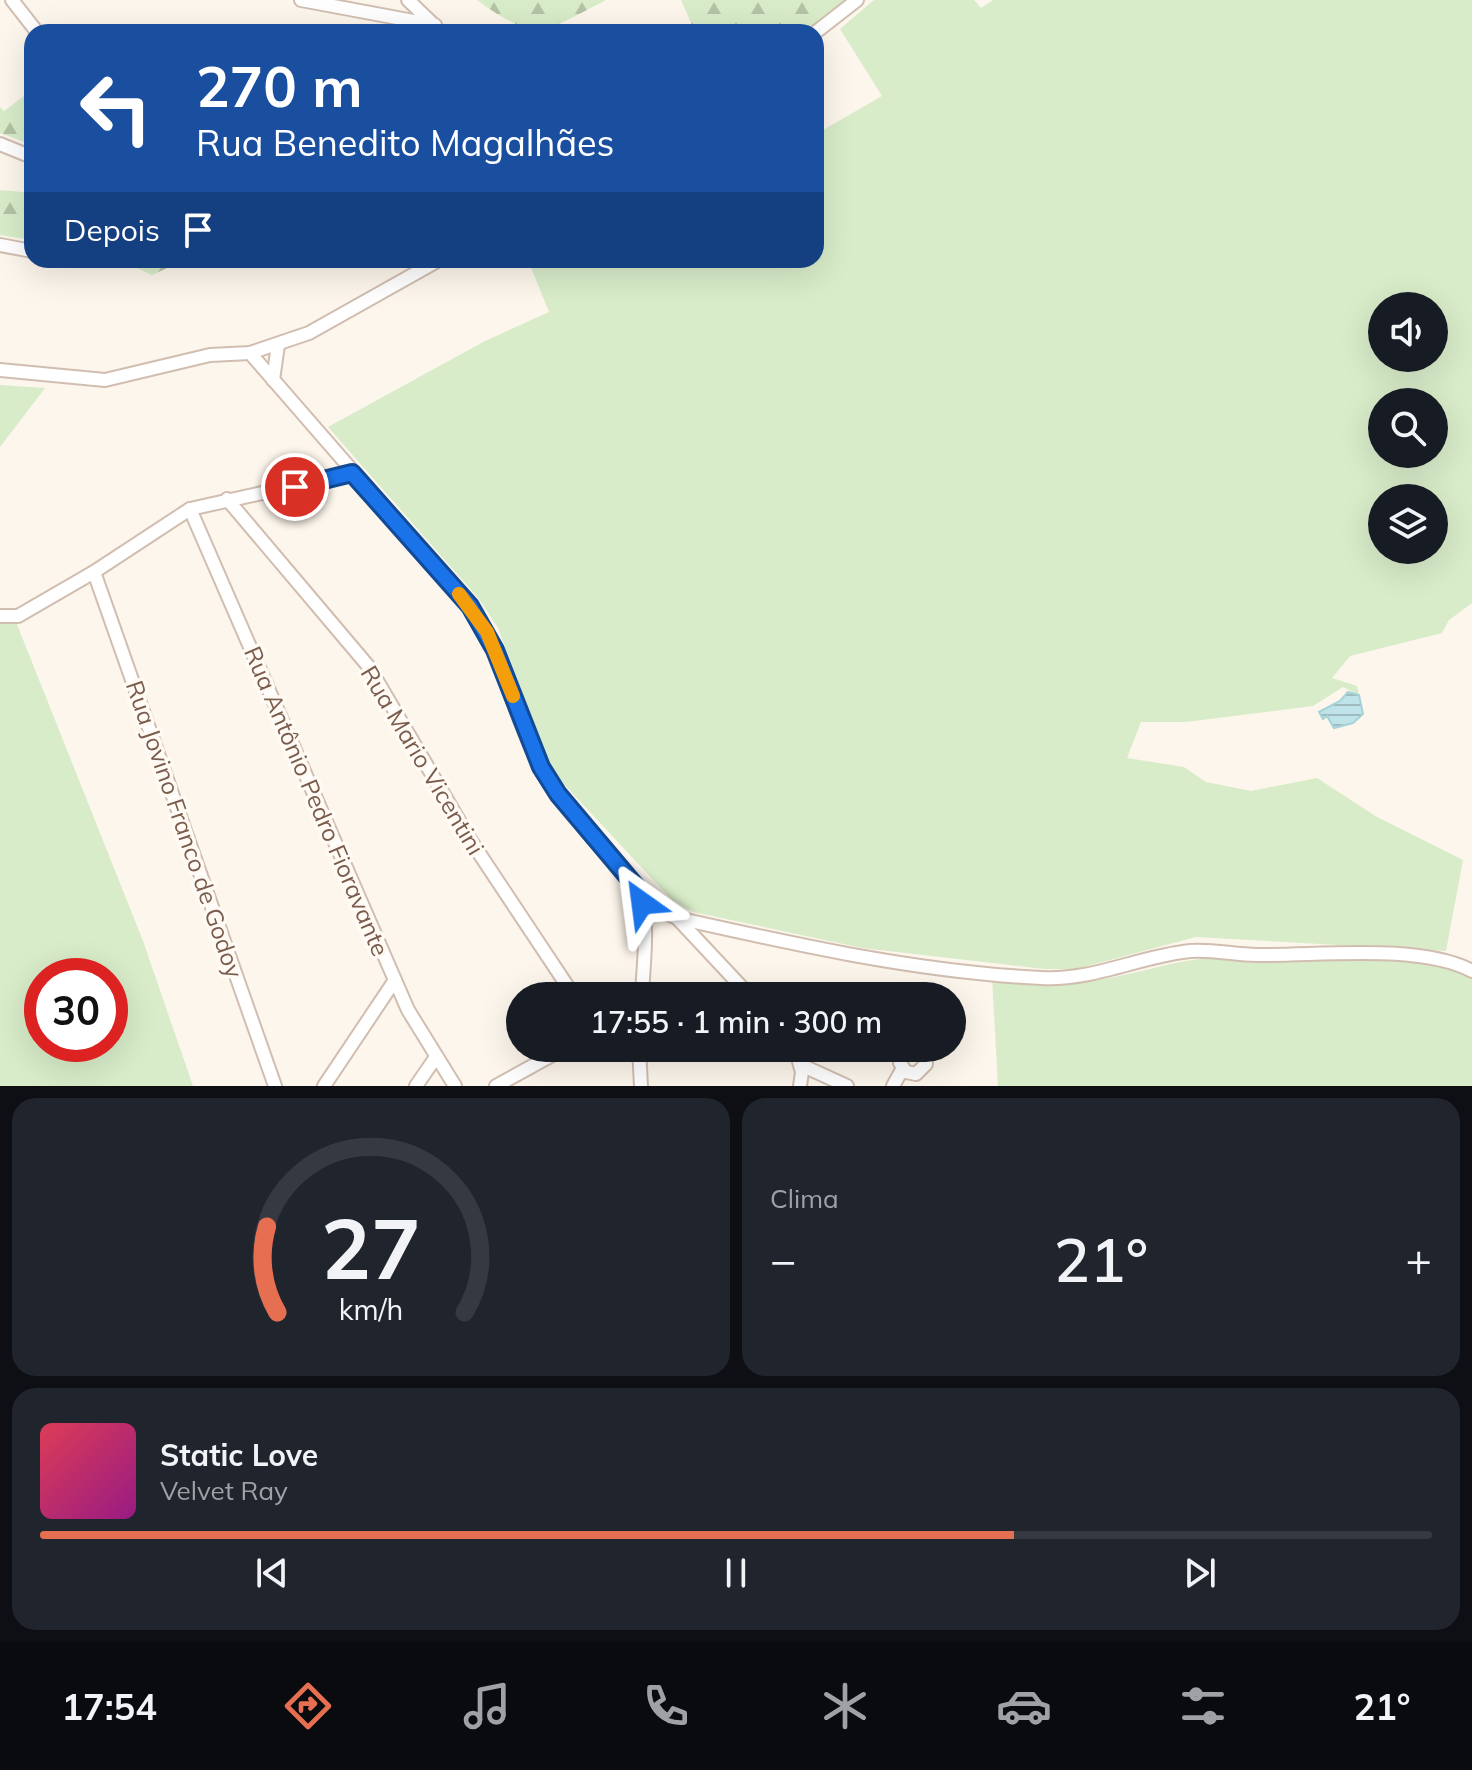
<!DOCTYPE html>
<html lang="pt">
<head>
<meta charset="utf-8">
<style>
	:root { --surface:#171b24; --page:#20242c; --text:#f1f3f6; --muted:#9ea1a6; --line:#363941; --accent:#e76f51 }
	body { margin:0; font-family:Mulish,sans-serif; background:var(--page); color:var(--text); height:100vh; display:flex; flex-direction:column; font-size:30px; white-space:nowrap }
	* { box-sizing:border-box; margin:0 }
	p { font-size:26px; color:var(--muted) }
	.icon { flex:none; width:44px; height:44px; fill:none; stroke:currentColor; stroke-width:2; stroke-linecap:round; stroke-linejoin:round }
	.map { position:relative; height:1086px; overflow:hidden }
	.panel { display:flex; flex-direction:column; gap:12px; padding:12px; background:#0d0f14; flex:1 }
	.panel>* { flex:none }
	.guide { position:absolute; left:24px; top:24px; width:800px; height:244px; border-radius:24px; box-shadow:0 8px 32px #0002; background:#1a4fa0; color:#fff; overflow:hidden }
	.controls { position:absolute; left:1368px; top:292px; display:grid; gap:16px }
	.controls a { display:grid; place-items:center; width:80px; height:80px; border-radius:50%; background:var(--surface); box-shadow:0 8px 32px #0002; font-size:40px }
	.speed { position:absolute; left:24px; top:958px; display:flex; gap:16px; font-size:40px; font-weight:700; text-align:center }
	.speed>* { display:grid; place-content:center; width:104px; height:104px; border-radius:50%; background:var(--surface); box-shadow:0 8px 32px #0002; line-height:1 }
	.speed .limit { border:12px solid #d22; background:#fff; color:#111 }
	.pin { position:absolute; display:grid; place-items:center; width:68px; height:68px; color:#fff; margin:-34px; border:4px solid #fff; border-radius:50%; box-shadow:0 2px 8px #0007 }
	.me { position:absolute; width:88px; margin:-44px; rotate:329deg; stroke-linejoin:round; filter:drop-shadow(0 0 6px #0008) }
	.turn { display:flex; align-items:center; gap:28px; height:168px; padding:0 40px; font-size:36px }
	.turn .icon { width:104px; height:104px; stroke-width:2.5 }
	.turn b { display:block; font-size:56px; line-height:68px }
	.then { display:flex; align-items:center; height:76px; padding:0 40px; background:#0003; gap:16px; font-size:30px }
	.big { font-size:60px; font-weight:600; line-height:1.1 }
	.panel .widget { flex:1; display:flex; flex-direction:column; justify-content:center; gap:12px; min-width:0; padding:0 28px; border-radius:24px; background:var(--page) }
	.panel .dial { align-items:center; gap:0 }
	.dial svg { height:208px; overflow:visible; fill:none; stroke:var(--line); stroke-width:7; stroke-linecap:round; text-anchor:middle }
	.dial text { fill:var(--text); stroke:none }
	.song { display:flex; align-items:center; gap:24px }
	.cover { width:96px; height:96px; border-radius:12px; background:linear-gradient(135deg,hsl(350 70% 55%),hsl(310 70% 35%)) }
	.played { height:8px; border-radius:4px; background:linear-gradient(90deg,var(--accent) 70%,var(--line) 70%) }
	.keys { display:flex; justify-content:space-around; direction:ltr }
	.heat { display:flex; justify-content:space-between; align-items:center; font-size:44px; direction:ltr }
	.panel .tiles { flex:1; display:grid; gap:12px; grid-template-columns:1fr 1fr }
	.widget:last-child { grid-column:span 2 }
	.trip { position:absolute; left:506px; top:982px; width:460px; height:80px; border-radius:40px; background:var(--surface); box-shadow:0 8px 32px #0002; font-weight:600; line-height:80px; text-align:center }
	.dock { display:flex; height:128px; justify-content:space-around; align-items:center; background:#090b0e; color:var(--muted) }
	.dock .icon { width:56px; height:56px }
	.dock .current { color:var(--accent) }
	.dock b { font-size:36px; color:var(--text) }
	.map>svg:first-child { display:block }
	.grass { fill:#d8ecc9; fill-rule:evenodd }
	.forest { fill:url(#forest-firs) }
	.water { fill:url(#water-rules); stroke:#a5d3da; stroke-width:2 }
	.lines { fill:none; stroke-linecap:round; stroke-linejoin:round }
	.minor-casing { stroke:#d1beb0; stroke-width:16 }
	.minor { stroke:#fff; stroke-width:12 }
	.route-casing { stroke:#114b97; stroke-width:20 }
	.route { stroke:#1a73e8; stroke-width:14 }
	.slow { stroke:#f59e0b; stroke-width:14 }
	.labels { text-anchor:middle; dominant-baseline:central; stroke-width:7; stroke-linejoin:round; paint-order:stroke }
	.street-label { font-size:24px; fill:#7a5c4d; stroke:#fffaf3 }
</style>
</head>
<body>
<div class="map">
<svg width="1472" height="1086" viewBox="0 0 1472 1086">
	<defs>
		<pattern id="forest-firs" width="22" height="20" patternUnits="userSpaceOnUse" patternTransform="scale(2)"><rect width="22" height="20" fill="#d8ecc9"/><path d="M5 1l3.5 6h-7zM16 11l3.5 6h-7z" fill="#b4c2a5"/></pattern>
		<pattern id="water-rules" width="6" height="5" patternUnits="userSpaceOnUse" patternTransform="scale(2)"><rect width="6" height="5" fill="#bfe3e8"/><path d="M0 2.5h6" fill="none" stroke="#a0bbbe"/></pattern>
	</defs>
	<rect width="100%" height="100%" fill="#fdf6ec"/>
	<g class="grass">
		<path d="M874 0H974L981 8 993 0H1472V603L1449 620 1442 633 1350 656 1332 678 1357 686 1359 695 1343 687 1313 706 1186 722H1141L1127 758 1184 767 1206 782 1251 791 1317 778 1377 817 1463 860 1446 951 1196 937 1076 969H1044L862 948 693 912 672 900 560 780 550 766 498 628 479 599 328 427 485 341 549 312 528 260H816V134L882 96 840 29ZM1382 306H1434V358H1382ZM1382 402H1434V454H1382ZM1382 498H1434V550H1382Z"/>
		<path d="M0 385 45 388 0 447Z"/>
		<path d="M0 622H16L143 941 193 1086H0ZM42 976H110V1044H42Z"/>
		<path d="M1211 958C1286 965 1409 945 1472 979V1086H998L992 978C1034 983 1072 985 1114 977 1147 971 1177 960 1211 958Z"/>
	</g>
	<g class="forest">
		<path d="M477 0H606C544 32 537 44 477 0Z"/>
		<path d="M681 0H846L805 32H695Z"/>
		<path d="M32 90V145L0 133V107L4 111Z"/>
		<path d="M0 190 32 193V240L0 235Z"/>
		<path d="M120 260H212L174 265 152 275Z"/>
	</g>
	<path class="water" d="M1348 692 1359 695 1363 714 1353 723 1334 728 1327 716 1323 719 1319 712 1340 701Z"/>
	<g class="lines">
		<defs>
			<g id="minor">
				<path d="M12 0 37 32"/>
				<path d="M301 0 435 25"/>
				<path d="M408 0 435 26"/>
				<path d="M816 32 857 0"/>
				<path d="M0 144 32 157"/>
				<path d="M0 245 32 251"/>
				<path d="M87 260H88"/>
				<path d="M250 353 470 606C509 664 516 738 558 794 575 818 631 869 639 893 650 924 643 964 642 996"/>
				<path d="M0 370 105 380 210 355 250 353 309 333 439 260"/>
				<path d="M273 380 278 345"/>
				<path d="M227 499 369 667 471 841 574 996"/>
				<path d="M190 509 408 1010 455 1086"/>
				<path d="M94 572 275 1086"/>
				<path d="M0 616H18L94 572 190 509 352 473"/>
				<path d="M642 903 677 918 750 996"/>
				<path d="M677 918C797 945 918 972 1041 978 1093 981 1140 956 1190 951 1212 949 1235 955 1257 955 1318 956 1419 943 1472 971"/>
				<path d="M639 1048 641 1086"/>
				<path d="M795 1048 802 1072 800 1086"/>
				<path d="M911 1048 903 1053 900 1063 906 1072 916 1074 926 1064 925 1054 917 1048"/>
				<path d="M801 1065 847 1086"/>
				<path d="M324 1086 395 980"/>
				<path d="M416 1086 436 1057"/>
				<path d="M496 1086 565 1048"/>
				<path d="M893 1086 903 1068"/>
			</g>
		</defs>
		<use href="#minor" class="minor-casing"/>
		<use href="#minor" class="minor"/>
	</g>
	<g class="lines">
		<defs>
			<path id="route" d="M295 487 352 473 470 606 495 650 541 767 558 794 638 889 642 903"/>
		</defs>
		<use href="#route" class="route-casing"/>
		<use href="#route" class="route"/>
		<path class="slow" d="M459 594 487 632 513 696"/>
	</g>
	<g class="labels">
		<g class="street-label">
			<text transform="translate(423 760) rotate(59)">Rua Mario Vicentini</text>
			<text transform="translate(317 801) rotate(67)">Rua Antônio Pedro Fioravante</text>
			<text transform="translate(185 829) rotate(71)">Rua Jovino Franco de Godoy</text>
		</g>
	</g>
</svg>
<div class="controls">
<a><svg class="icon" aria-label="sound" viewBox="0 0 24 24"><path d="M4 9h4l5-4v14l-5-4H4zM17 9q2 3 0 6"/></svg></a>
<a><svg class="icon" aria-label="search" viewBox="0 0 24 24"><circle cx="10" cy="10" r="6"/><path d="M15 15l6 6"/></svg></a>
<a><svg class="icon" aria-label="layers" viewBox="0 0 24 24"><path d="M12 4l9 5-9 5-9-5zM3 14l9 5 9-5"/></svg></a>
</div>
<div class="speed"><div class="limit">30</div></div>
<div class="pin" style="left:295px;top:487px;background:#d93025"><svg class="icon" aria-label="arrive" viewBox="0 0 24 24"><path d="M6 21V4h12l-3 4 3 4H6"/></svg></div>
<svg class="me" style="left:642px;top:903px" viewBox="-20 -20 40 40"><path d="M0-17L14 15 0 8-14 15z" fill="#1a73e8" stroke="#fff" stroke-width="4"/></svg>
<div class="trip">17:55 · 1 min · 300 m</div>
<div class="guide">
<div class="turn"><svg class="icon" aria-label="left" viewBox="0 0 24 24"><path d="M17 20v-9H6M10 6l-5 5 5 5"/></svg><div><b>270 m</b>Rua Benedito Magalhães</div></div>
<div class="then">Depois<svg class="icon" aria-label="arrive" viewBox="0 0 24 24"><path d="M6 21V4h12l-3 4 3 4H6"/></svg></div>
</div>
</div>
<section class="panel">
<div class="tiles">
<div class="widget dial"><svg viewBox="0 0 100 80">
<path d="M14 69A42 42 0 1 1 86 69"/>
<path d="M14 69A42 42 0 0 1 10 36" stroke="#e76f51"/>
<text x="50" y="56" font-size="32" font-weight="700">27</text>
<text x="50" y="72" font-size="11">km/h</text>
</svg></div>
<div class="widget"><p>Clima</p>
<div class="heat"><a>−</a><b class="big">21°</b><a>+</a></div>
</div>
<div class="widget">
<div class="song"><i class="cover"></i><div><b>Static Love</b><p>Velvet Ray</p></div></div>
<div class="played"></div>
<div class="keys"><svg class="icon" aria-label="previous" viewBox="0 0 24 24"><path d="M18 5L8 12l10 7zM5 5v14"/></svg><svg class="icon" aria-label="pause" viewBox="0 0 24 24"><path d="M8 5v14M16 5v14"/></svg><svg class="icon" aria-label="next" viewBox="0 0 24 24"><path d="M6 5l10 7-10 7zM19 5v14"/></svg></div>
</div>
</div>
</section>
<nav class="dock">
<b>17:54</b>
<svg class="icon current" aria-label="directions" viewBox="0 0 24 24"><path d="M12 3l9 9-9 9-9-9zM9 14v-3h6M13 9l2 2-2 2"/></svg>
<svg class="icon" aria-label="music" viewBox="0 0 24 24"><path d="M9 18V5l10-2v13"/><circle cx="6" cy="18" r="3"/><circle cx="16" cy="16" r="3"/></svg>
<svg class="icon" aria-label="phone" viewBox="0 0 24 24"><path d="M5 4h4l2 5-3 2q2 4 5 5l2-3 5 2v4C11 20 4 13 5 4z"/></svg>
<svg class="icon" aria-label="climate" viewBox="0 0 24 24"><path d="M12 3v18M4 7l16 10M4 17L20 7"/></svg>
<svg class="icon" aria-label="car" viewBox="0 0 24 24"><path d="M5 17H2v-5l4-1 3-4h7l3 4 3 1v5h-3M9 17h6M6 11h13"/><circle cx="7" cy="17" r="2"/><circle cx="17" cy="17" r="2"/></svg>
<svg class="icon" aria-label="filters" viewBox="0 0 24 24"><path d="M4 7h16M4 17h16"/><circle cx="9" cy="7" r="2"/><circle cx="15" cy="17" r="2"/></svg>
<b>21°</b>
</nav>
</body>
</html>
